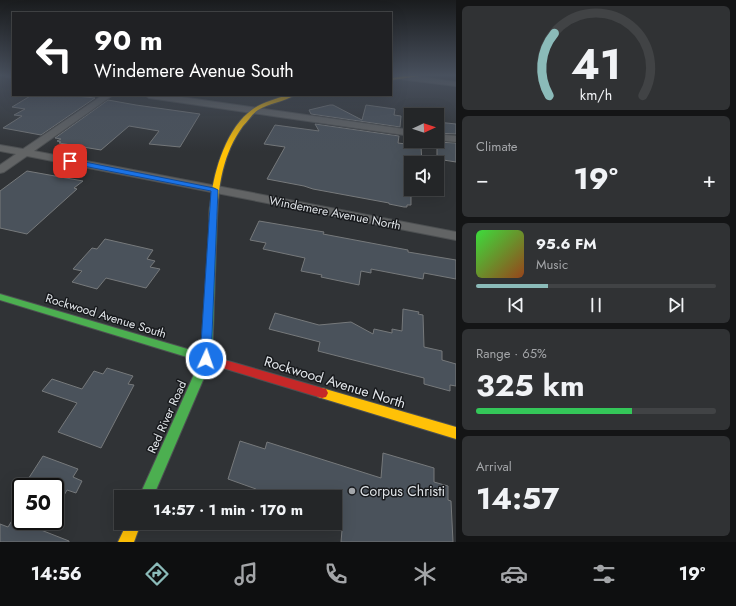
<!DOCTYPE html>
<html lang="en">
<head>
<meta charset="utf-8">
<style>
	:root { --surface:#242628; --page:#303234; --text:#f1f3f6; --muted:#a3a5a8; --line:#414345; --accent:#8bbbb9 }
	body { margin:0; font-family:Jost,sans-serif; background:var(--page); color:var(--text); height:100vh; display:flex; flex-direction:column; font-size:15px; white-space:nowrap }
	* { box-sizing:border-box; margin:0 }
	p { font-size:13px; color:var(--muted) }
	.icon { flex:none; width:22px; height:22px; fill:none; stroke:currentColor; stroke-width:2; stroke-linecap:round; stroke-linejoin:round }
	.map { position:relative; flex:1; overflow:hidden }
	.details { display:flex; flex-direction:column; gap:6px; padding:6px; background:#141516; width:280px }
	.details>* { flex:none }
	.top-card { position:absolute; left:12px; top:12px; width:380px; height:84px; border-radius:0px; box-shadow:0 4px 16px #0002,0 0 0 1px var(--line); background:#202124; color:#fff; overflow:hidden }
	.needle { width:26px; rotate:87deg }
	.buttons { position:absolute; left:404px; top:108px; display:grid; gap:8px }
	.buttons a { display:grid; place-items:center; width:40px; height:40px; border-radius:0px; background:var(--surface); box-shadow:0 4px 16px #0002,0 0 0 1px var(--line); font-size:20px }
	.speed { position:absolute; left:12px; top:478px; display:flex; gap:8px; font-size:20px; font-weight:700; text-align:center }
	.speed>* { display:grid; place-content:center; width:52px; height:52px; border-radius:50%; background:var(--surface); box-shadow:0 4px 16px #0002,0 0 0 1px var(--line); line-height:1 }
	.speed .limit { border:2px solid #111; border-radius:6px; background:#fff; color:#111 }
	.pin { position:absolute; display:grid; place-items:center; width:34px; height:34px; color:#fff; margin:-17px; border-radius:8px; box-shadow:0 2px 6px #0006 }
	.me { position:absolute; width:44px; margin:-22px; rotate:3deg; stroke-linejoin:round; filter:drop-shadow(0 0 3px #0008) }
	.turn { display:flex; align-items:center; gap:14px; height:84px; padding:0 16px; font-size:18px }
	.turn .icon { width:52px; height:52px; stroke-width:2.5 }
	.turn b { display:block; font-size:28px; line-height:34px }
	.big { font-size:30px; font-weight:700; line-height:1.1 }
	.details .card { flex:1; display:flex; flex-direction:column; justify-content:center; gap:6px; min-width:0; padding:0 14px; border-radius:6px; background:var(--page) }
	.details .dial { align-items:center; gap:0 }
	.dial svg { height:104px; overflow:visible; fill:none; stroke:var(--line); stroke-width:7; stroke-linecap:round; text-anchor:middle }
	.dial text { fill:var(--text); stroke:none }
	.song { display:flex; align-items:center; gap:12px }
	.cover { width:48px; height:48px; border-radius:6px; background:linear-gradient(135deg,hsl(120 70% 55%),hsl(20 70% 35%)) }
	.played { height:4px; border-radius:2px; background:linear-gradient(90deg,var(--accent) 30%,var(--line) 30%) }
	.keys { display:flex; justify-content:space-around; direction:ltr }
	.heat { display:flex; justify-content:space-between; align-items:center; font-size:22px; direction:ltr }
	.charge { height:6px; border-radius:3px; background:linear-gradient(90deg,#34c759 65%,var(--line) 0) }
	.trip { position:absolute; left:114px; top:490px; width:228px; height:40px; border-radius:0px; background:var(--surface); box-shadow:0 4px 16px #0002,0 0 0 1px var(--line); font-weight:700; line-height:40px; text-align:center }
	.tab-bar { display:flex; height:64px; justify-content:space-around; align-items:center; background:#0e0f10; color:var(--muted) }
	.tab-bar .icon { width:28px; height:28px }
	.tab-bar .current { color:var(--accent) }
	.tab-bar b { font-size:18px; color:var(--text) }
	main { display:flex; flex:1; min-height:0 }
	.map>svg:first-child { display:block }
	.building { fill:#4a525b; stroke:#76797b }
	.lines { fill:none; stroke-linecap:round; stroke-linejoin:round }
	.street-casing { stroke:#4d5052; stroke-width:2 }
	.fast-casing { stroke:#4d5052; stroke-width:2 }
	.slow-casing { stroke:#4d5052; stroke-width:2 }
	.jam-casing { stroke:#4d5052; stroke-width:2 }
	.street { fill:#626465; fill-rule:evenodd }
	.fast { fill:#4caf50; fill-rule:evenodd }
	.slow { fill:#ffc107; fill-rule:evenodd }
	.jam { fill:#c62828; fill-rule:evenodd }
	.route { fill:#1a73e8; stroke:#114b97 }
	.poi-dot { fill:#a4a7ab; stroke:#181a1d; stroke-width:1.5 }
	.labels { text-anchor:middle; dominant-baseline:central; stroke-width:3; stroke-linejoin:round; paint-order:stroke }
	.street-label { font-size:12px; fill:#e2e6ea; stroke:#181a1d }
	.near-street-label { font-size:14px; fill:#e2e6ea; stroke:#181a1d }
	.near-poi-label { font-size:14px; fill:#e2e6ea; stroke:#181a1d; text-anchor:start }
</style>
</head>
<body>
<main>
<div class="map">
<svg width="456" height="542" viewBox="0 0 456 542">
	<rect width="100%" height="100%" fill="#303336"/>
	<g class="building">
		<path d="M32 95H67L95 98 41 135 3 128 22 116 14 115 25 109 12 107Z"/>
		<path d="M108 100 136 105 200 114 180 147 149 144 159 131 129 126 101 150 59 143 61 142 57 141 61 139 55 138Z"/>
		<path d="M330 105H333L362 120 366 105 395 109 394 115 401 116 400 127 311 114 309 110Z"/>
		<path d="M437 122 456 124V134L437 133Z"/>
		<path d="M315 124 399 136 398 143 421 146 422 163 411 161V205H407V207H404L389 204V203L313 189 304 186 267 179 285 147 264 144 275 125 319 131Z"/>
		<path d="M437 142 456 143V162L437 159Z"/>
		<path d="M27 171 83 181 74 188 77 189 27 234 0 228V191Z"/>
		<path d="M259 221 324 232 323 234 408 250V252L456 260V279L424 273 423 279 371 269V273L361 271 359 285 321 277 322 275 301 271 305 258 263 249 266 243 250 240Z"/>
		<path d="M105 239 153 250 147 259 155 261 150 267 160 269 146 288 106 278 97 289 72 282 82 271 73 269 92 248 97 249Z"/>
		<path d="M403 309 419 312 418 314 423 315 424 347 442 351V360L456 364V386L450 385V391L424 384V378L318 351 320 342 269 329 275 313 319 325 351 322 373 334 374 329 392 333V329L402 331Z"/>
		<path d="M107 368 133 376 128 384 134 385 101 448 58 432 77 403 42 391 52 379 82 389 94 371 103 374Z"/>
		<path d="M240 441 265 449 267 442 381 478 383 453 434 468V482L448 486V500L451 501 453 542H341L342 530 321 523H335V497H254L256 489 228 479Z"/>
		<path d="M43 456 78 469 73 477 82 481 76 493 67 490 55 511V487H23Z"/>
		<path d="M13 519 69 541V542H0V524L8 527Z"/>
	</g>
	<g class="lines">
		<defs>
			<g id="street">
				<path d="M5 75H13V78L6 77Z"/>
				<path d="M391 75H405L456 82V86L391 78Z"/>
				<path d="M103 95H113L34 151 456 232V240L27 156 4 172 0 173V165L16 154 0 151V145L23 149Z"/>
				<path d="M145 95H167L411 130V136L149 98Z"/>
				<path d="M437 134 456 136V142L437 140Z"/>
			</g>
			<path id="fast" d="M210 217H213L217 219 212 359 153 497H139L200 361 0 300V294L201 353Z"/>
			<g id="slow">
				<path d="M411 75H428L391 80V78Z"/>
				<path d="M287 95H295C284 102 269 103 258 110 252 114 248 121 243 126 223 153 218 186 217 219L213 221H210C208 215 210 206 211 199 214 170 227 127 253 109 263 102 276 99 287 95Z"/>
				<path d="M322 388 456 427V439L318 397 316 393 318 389Z"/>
				<path d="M127 523H141L134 542H118Z"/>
			</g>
			<path id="jam" d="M207 355 322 388 326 389 328 393 326 397 322 398 203 362 202 359 203 356Z"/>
		</defs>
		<use href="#street" class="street-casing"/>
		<use href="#fast" class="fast-casing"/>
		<use href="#slow" class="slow-casing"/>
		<use href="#jam" class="jam-casing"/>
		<use href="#street" class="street"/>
		<use href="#fast" class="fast"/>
		<use href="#slow" class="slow"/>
		<use href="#jam" class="jam"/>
	</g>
	<linearGradient id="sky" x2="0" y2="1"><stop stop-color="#1a1c1e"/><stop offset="0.5" stop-color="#48505d"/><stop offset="1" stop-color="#48505d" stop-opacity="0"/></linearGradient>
	<rect width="456" height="151" fill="url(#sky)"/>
	<path class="route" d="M70 159 214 188 218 190 211 359 210 362 206 363 202 362 200 359 211 191 68 163V160Z"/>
	<circle class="poi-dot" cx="352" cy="491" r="4"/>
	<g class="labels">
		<g class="street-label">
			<text transform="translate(335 213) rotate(11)">Windemere Avenue North</text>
			<text transform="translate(106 316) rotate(17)">Rockwood Avenue South</text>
			<text transform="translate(167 417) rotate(-66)">Red River Road</text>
		</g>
		<g class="near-street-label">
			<text transform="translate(335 382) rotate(17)">Rockwood Avenue North</text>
		</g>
		<g class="near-poi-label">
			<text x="360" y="491">Corpus Christi</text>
		</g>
	</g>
</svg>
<div class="buttons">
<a><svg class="needle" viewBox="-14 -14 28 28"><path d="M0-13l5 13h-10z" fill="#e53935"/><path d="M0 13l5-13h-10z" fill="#a3a5a8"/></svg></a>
<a><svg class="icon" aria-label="sound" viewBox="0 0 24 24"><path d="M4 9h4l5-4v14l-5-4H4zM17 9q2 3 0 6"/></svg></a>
</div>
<div class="speed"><div class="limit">50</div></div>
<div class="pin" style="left:70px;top:161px;background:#d93025"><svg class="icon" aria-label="arrive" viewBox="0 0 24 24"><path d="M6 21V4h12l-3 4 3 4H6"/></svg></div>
<svg class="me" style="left:206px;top:359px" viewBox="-20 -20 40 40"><circle r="17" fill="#1a73e8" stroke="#fff" stroke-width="3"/><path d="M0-11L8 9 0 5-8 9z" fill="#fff"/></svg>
<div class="trip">14:57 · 1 min · 170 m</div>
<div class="top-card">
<div class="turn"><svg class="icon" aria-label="left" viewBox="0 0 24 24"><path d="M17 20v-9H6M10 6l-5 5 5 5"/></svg><div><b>90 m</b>Windemere Avenue South</div></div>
</div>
</div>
<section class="details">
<div class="card dial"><svg viewBox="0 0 100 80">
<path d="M14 69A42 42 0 1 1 86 69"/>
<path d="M14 69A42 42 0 0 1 18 21" stroke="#8bbbb9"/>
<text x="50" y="56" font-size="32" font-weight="700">41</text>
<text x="50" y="72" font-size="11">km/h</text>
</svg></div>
<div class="card"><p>Climate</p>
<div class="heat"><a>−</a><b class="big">19°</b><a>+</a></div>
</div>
<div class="card">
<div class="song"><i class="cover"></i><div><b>95.6 FM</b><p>Music</p></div></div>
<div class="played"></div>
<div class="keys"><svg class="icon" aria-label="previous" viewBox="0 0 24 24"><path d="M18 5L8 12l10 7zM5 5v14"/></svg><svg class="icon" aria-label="pause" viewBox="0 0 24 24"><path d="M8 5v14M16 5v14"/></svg><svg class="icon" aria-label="next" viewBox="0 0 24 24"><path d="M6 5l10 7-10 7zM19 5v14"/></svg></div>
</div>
<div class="card"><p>Range · 65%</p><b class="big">325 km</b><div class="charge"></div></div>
<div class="card"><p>Arrival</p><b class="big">14:57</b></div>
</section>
</main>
<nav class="tab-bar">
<b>14:56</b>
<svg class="icon current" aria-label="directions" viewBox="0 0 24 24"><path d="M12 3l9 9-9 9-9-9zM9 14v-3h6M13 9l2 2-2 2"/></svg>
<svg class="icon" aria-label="music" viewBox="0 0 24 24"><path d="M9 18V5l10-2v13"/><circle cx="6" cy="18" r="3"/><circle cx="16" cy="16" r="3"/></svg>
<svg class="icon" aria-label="phone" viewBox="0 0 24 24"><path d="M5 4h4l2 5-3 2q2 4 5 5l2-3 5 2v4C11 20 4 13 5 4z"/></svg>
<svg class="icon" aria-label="climate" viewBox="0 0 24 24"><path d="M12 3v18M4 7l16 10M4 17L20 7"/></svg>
<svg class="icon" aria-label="car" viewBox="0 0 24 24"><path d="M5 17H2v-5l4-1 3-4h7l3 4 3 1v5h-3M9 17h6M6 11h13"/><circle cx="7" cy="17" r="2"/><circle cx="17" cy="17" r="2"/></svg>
<svg class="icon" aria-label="filters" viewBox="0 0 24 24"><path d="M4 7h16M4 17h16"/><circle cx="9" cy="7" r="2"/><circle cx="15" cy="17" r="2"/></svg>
<b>19°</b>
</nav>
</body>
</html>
